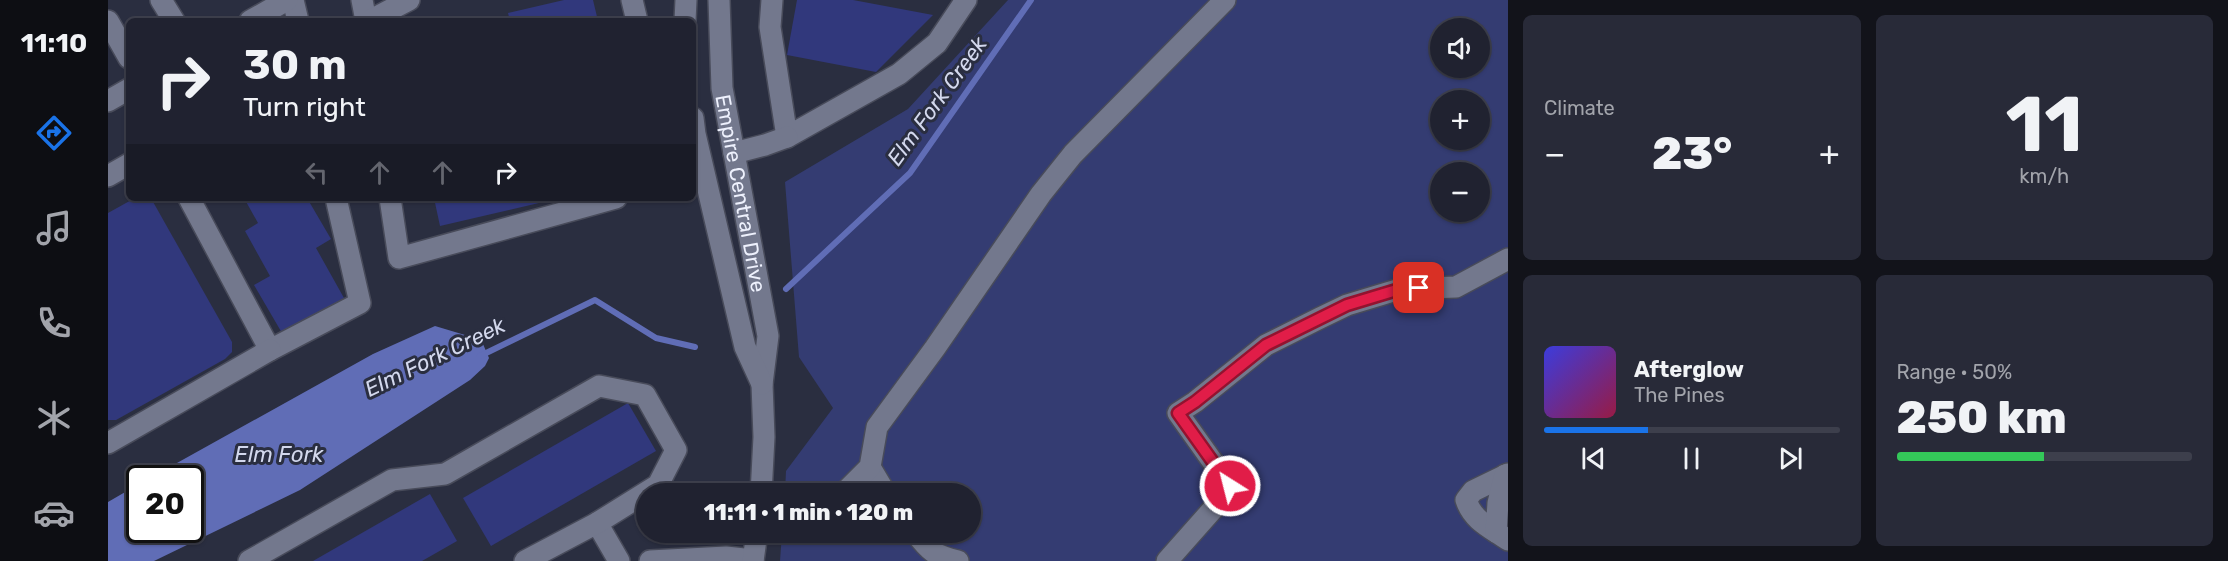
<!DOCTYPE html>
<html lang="en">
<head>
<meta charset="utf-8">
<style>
	:root { --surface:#202230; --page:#282a38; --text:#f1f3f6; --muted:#a2a4ab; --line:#3d3f4c; --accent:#1a73e8 }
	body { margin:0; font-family:Rubik,sans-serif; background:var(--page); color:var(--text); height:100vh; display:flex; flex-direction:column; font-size:22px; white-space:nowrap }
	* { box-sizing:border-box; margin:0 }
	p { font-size:20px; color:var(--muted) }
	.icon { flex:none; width:33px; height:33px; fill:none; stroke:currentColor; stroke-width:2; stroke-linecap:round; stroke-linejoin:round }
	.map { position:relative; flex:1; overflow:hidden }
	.sheet { display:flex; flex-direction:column; gap:15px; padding:15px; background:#12131a; width:720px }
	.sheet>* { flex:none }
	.hud { position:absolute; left:18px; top:18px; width:570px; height:183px; border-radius:9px; box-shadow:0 2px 4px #0004,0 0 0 2px var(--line); background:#202230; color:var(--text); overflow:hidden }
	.fabs { position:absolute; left:1322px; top:18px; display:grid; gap:12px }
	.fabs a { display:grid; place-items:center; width:60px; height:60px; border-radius:50%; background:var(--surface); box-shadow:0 2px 4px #0004,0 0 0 2px var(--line); font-size:30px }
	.speed { position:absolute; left:18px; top:465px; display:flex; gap:12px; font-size:30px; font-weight:700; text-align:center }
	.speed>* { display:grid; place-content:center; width:78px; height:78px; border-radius:50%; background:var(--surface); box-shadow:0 2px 4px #0004,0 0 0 2px var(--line); line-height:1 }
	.speed .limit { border:3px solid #111; border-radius:9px; background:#fff; color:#111 }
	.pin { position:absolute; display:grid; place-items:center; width:51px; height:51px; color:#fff; margin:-26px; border-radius:12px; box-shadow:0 3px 9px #0006 }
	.me { position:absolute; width:66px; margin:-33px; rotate:324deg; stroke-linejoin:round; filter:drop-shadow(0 0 4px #0008) }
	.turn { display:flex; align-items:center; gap:21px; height:126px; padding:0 18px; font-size:27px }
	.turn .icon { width:78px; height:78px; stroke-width:2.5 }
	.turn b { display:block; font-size:42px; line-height:51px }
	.lanes { display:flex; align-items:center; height:57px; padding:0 18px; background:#0003; justify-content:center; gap:30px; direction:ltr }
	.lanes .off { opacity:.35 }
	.big { font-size:45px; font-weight:800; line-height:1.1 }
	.sheet .widget { flex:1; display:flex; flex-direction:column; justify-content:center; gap:9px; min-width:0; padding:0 21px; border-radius:9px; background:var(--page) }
	.sheet .dial { align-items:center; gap:0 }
	.dial b { font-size:78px; line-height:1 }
	.song { display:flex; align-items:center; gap:18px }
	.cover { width:72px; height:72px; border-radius:9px; background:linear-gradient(135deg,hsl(240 70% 55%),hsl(340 70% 35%)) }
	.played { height:6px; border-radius:3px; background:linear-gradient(90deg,var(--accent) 35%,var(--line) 35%) }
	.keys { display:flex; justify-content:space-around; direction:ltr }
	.heat { display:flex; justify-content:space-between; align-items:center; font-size:33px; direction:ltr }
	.charge { height:9px; border-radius:4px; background:linear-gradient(90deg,#34c759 50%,var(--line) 0) }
	.sheet .tiles { flex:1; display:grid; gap:15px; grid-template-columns:repeat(2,1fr) }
	.trip { position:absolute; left:528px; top:483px; width:345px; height:60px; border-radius:30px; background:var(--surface); box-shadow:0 2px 4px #0004,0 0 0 2px var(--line); font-weight:800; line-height:60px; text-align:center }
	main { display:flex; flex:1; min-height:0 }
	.tabs { display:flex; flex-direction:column; width:108px; justify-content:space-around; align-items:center; background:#0d0e13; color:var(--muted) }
	.tabs .icon { width:42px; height:42px }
	.tabs .current { color:var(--accent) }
	.tabs b { font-size:27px; color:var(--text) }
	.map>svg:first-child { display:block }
	.green { fill:#343c72; fill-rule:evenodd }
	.water { fill:#606db6 }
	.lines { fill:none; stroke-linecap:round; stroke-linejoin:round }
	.stream { stroke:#606db6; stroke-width:6 }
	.building { fill:#31387c }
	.minor-casing { stroke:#484b5a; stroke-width:24 }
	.minor { stroke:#73788d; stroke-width:21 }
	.route-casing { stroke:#92132f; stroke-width:15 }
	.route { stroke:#e11d48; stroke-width:10 }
	.labels { text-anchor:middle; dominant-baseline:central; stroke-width:6; stroke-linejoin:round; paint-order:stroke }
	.street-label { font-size:21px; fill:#eef1fd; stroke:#2a2e40 }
	.water-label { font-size:22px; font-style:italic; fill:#d3d8ed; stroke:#2a2e40 }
</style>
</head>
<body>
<main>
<nav class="tabs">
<b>11:10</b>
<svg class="icon current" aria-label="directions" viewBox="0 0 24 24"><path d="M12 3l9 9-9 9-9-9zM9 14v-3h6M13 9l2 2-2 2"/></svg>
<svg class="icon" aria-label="music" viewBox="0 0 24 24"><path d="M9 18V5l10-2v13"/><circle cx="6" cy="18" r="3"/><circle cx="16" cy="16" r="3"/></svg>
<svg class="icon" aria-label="phone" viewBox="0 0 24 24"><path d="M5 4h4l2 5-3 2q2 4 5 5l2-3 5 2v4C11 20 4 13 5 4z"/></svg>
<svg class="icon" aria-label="climate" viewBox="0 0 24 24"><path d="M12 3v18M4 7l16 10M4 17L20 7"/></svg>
<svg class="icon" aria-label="car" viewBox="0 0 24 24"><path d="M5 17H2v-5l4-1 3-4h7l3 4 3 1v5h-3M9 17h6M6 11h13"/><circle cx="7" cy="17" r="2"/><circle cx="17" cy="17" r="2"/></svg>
</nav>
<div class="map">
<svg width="1400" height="561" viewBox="0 0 1400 561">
	<rect width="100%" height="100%" fill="#2a2e40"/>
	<path class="green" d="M900 0H1400V561H672L674 533 862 532V494L677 493 678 471 725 408 691 357 677 182 800 109ZM1332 28H1371V68H1332ZM1332 100H1371V140H1332ZM1332 172H1371V212H1332Z"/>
	<path class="water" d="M327 326 367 338 375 344 381 358 377 366 362 380 192 490 46 561H0V502L31 484 32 530H82V478H42L265 354Z"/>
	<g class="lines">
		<g class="stream">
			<path d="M678 289 802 173 923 0"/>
			<path d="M372 356 487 300 548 338 587 347"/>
		</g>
	</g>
	<g class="building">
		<path d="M456 0H485L490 21H388L401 17 400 13Z"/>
		<path d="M689 0H745L825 15 768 72 679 55Z"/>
		<path d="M27 198 44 200 124 342V352L117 359 8 420H0V213Z"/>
		<path d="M136 198H199L223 239 208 248 236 298 174 333 146 285 162 276 137 231 150 223Z"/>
		<path d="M326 198H447L448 199 332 226Z"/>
		<path d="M520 403 548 451 383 546 355 498Z"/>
		<path d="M322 494 349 541 314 561H205Z"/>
	</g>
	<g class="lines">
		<defs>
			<g id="minor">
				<path d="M53 0 66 21"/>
				<path d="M185 0 190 21"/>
				<path d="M254 0 258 21"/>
				<path d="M524 0 529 21"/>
				<path id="s1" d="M611 0 614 88 660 336 654 384 656 437 653 494"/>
				<path d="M664 0 662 27 679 137 791 74 829 43 858 0"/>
				<path d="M0 21 21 58"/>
				<path d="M142 21 179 0"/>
				<path d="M261 21 301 0"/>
				<path d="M577 21 578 0"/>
				<path d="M0 101 21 89"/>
				<path d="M585 118 587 134 637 347 654 384"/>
				<path d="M626 153 657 145 679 137"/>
				<path d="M0 176 21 164"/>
				<path d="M81 198 162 350 252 303 228 198"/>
				<path d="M282 198 291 258 508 198"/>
				<path d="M0 443 162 350"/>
				<path d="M762 467 778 494"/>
				<path d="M1400 474 1365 491 1358 500C1365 521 1383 528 1400 540"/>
				<path d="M735 494 762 467 769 427 827 348 933 194 965 154 1117 0"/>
				<path d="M489 523 511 561"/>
				<path d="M807 532C821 551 827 556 850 561"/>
				<path d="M1388 532 1390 503 1397 475"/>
				<path d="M141 561 284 480 337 474 491 386 537 395 568 450 550 485 489 523 417 561"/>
				<path d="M542 561 618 557 645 560"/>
				<path d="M645 561 649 532"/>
				<path d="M1059 561 1113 500 1122 486 1070 413 1087 402 1158 345 1212 318 1239 305 1292 289 1348 287 1400 259"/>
			</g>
		</defs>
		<use href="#minor" class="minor-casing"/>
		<use href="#minor" class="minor"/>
	</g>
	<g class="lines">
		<defs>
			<path id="route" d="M1122 486 1070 413 1087 402 1158 345 1239 305 1292 289 1311 288"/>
		</defs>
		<use href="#route" class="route-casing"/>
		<use href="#route" class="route"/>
	</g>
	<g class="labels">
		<g class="street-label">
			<text stroke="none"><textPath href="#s1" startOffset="195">Empire Central Drive</textPath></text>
		</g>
		<g class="water-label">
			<text transform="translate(829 101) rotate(-54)">Elm Fork Creek</text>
			<text transform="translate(327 357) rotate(-26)">Elm Fork Creek</text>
			<text x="171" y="454">Elm Fork</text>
		</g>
	</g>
</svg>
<div class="fabs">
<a><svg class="icon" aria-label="sound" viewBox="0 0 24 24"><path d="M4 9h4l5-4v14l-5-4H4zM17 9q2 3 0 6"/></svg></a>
<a>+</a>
<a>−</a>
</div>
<div class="speed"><div class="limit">20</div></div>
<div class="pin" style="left:1311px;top:288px;background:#d93025"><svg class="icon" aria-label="arrive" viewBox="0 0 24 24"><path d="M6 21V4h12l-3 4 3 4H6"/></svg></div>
<svg class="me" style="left:1122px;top:486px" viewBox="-20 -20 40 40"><circle r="17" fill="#e11d48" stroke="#fff" stroke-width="3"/><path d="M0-11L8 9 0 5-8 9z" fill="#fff"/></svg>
<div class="trip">11:11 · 1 min · 120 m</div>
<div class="hud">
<div class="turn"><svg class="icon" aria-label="right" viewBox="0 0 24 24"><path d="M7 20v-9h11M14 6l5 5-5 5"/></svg><div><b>30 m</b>Turn right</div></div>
<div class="lanes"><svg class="icon off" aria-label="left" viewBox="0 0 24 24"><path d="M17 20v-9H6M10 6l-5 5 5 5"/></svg><svg class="icon off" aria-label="ahead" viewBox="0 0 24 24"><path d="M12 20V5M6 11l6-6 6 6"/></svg><svg class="icon off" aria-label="ahead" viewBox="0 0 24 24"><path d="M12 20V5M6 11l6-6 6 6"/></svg><svg class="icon" aria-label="right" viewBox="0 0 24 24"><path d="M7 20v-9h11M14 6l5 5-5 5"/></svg></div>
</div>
</div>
<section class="sheet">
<div class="tiles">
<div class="widget"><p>Climate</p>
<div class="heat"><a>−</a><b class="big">23°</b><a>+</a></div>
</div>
<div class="widget dial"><b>11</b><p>km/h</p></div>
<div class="widget">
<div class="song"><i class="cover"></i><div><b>Afterglow</b><p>The Pines</p></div></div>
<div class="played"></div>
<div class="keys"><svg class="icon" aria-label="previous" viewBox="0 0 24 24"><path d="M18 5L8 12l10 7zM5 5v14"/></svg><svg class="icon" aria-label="pause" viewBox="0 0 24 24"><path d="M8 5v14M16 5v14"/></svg><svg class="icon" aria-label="next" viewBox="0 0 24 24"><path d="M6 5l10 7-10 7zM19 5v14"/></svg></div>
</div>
<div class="widget"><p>Range · 50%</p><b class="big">250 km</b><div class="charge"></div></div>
</div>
</section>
</main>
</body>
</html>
